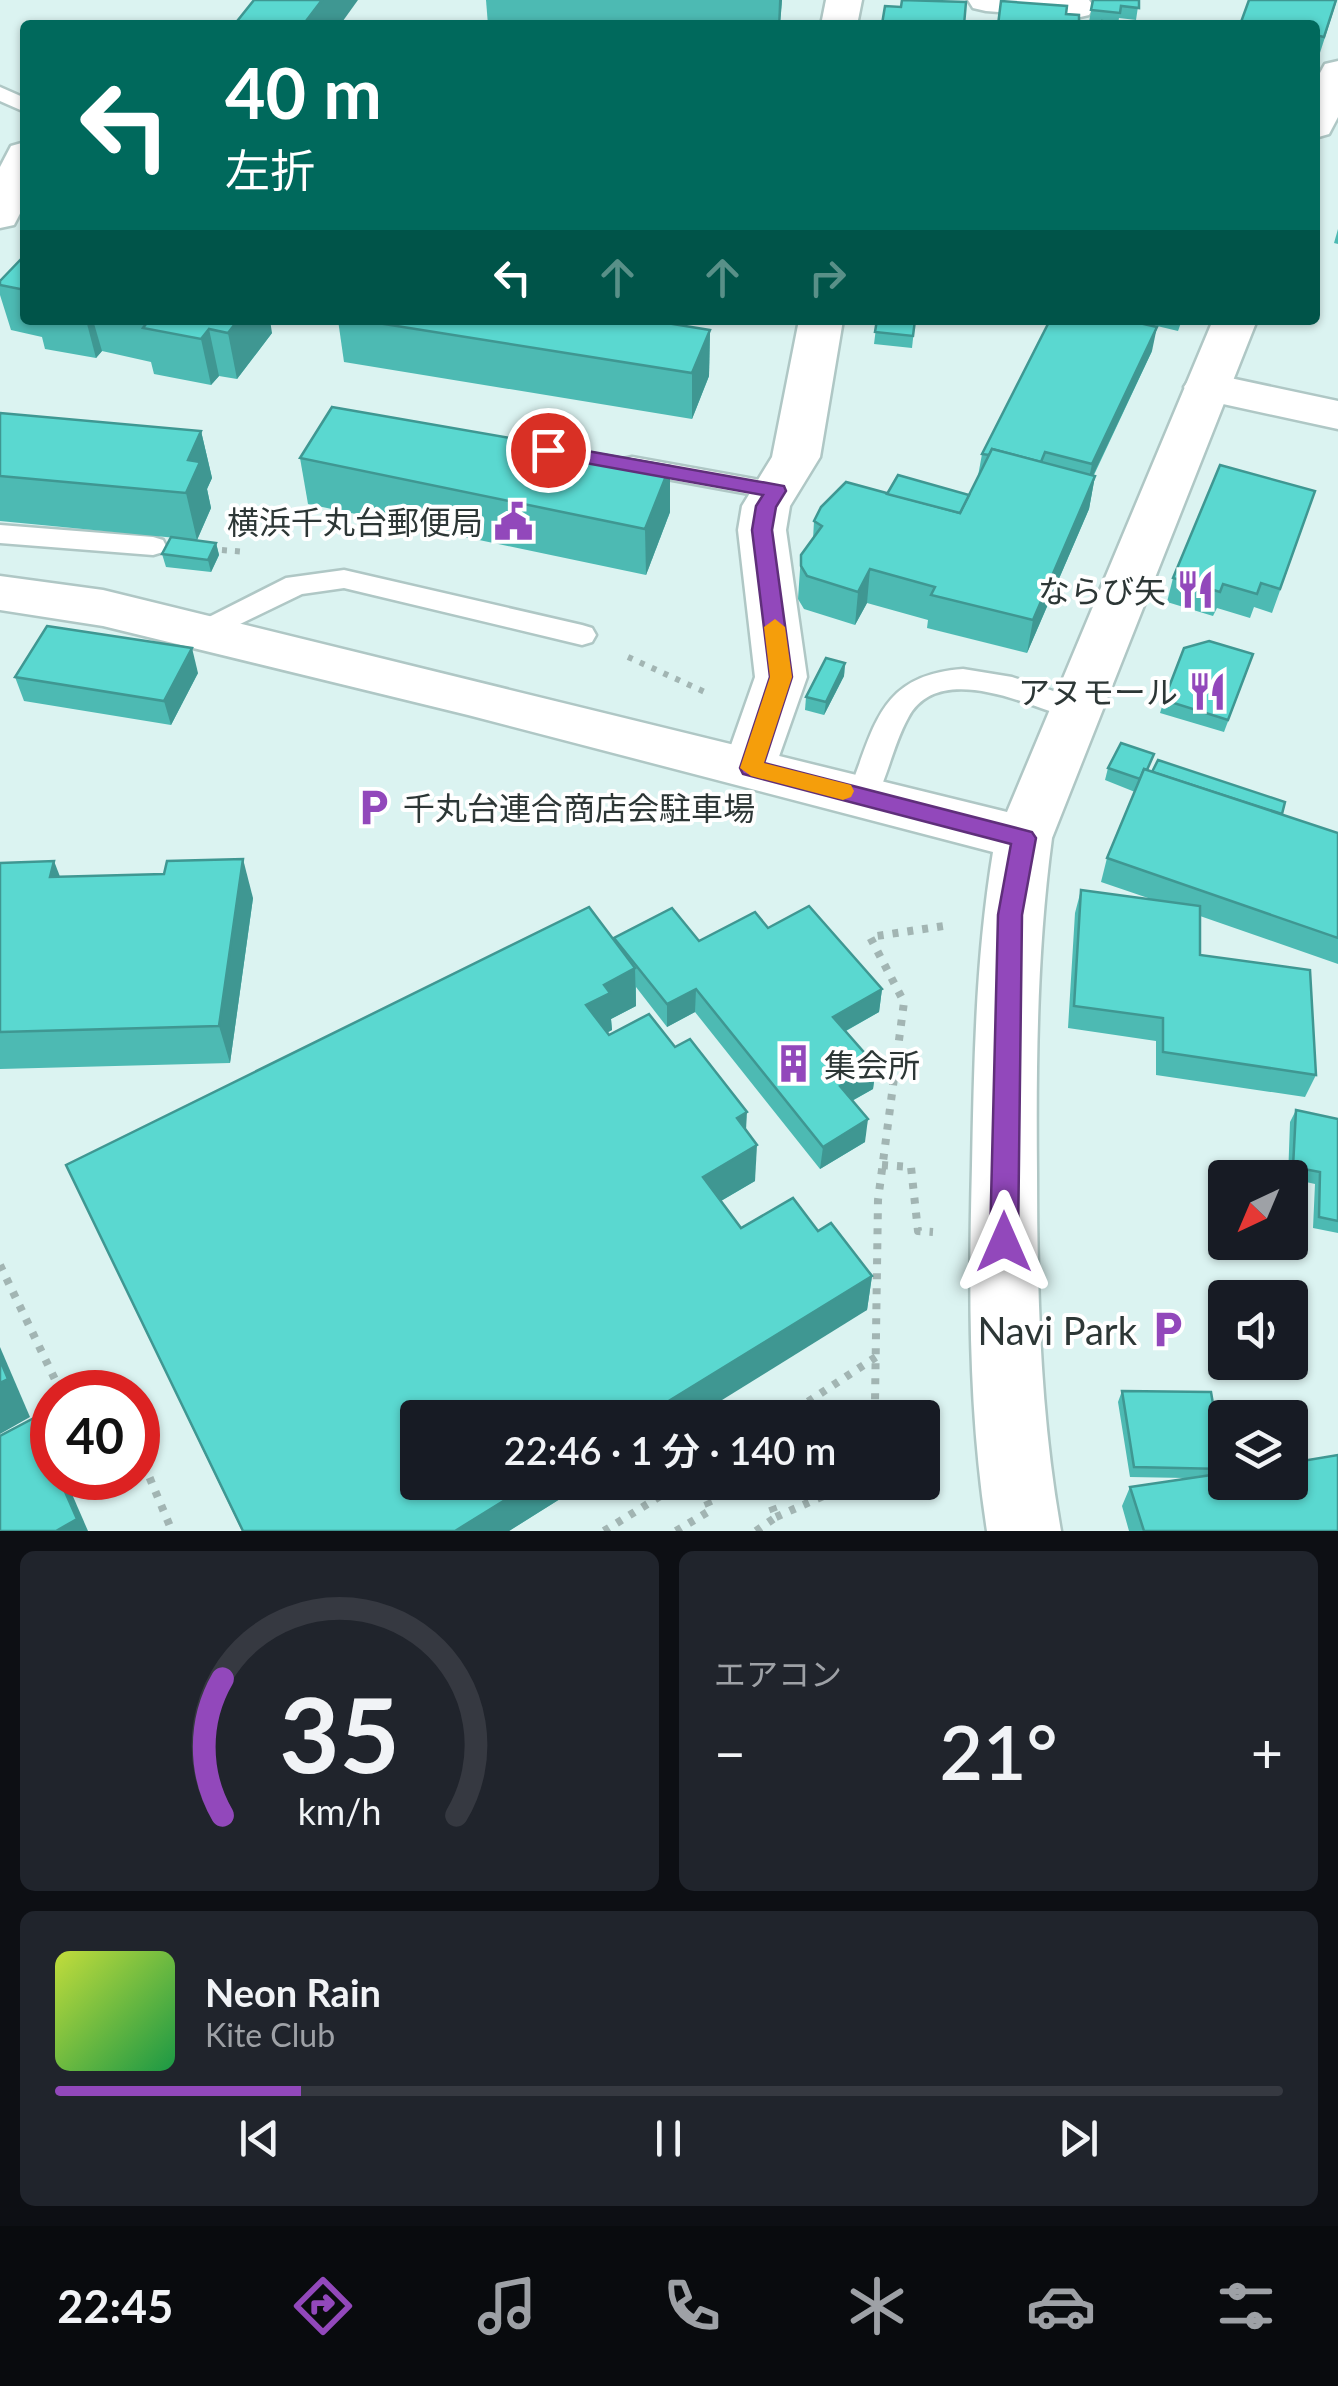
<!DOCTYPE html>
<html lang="ja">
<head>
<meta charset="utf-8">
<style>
	:root { --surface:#171b24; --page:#20242c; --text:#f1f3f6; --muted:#9ea1a6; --line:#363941; --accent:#9248bb }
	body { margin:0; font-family:Lato,"Noto Sans JP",sans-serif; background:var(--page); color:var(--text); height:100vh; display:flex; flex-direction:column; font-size:38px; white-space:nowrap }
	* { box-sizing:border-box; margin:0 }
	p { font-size:32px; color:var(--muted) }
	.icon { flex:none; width:55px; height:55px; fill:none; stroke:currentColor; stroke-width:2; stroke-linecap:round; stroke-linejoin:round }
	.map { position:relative; height:1531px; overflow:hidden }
	.sheet { display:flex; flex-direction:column; gap:20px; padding:20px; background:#0d0f14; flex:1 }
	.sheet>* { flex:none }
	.guide { position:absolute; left:20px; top:20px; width:1300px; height:305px; border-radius:10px; box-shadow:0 2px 8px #0004; background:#00695c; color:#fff; overflow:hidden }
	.needle { width:65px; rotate:224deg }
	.tools { position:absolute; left:1208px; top:1160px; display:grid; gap:20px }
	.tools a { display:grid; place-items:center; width:100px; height:100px; border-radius:10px; background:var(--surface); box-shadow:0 2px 8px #0004; font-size:50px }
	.speed { position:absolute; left:30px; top:1370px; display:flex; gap:20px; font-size:50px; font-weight:700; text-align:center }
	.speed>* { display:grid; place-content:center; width:130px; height:130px; border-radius:50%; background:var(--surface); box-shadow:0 2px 8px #0004; line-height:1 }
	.speed .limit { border:15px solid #d22; background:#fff; color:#111 }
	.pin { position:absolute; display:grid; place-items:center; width:85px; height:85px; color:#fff; margin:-42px; border:5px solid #fff; border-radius:50%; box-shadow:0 2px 10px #0007 }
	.me { position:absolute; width:110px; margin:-55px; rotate:0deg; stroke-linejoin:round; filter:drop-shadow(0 0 8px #0008) }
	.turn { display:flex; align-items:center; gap:35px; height:210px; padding:0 40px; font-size:45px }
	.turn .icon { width:130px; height:130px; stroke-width:2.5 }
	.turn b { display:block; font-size:70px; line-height:85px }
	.lanes { display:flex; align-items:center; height:95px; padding:0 40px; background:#0003; justify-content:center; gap:50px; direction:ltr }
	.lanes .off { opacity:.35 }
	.big { font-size:75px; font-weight:600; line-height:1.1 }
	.sheet .card { flex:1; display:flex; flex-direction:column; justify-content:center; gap:15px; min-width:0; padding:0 35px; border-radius:15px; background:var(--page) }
	.sheet .dial { align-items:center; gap:0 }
	.dial svg { height:260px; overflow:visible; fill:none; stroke:var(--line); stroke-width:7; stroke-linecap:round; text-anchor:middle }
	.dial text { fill:var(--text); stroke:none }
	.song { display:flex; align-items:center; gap:30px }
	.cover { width:120px; height:120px; border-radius:15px; background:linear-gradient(135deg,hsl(70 70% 55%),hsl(140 70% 35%)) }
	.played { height:10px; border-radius:5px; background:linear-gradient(90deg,var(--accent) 20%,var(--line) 20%) }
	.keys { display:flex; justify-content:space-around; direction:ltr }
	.heat { display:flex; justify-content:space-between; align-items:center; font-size:55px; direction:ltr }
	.sheet .tiles { flex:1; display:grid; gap:20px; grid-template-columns:1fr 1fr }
	.card:last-child { grid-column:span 2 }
	.trip { position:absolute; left:400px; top:1400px; width:540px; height:100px; border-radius:10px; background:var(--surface); box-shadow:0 2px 8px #0004; font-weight:600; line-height:100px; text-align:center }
	.dock { display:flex; height:160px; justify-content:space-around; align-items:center; background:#090b0e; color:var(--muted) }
	.dock .icon { width:70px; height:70px }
	.dock .on { color:var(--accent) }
	.dock b { font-size:45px; color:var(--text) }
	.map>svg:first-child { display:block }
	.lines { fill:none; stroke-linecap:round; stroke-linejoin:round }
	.lane-casing { stroke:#afc7c5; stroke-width:5 }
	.street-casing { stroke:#afc7c5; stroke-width:5 }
	.secondary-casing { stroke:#afc7c5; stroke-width:5 }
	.path-far1 { stroke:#a2b5b3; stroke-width:6; stroke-dasharray:5 8; stroke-linecap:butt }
	.path { stroke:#a2b5b3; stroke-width:8; stroke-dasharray:6 9; stroke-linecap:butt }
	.lane { fill:#fff; fill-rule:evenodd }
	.street { fill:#fff; fill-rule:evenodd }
	.secondary { fill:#fff; fill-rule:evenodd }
	.wall { fill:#4dbab3 }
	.shaded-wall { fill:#3f9792 }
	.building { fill:#5ad8d0; stroke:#3f9792; stroke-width:2.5 }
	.route { fill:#9248bb; stroke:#5f2f7a; stroke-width:2.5 }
	.slow { fill:#f59e0b }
	.labels { text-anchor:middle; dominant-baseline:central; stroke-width:8; stroke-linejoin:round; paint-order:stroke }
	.poi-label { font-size:32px; fill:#2d3736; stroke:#fff; text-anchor:end }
	.near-poi-label { font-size:38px; fill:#2d3736; stroke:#fff; text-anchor:end }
</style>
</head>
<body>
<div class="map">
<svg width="1338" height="1531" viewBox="0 0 1338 1531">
	<rect width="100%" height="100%" fill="#dbf3f1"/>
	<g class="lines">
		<defs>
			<g id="lane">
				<path d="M0 87 25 98V112L0 101Z"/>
				<path d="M632 457 777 483 790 491 777 499 623 471 619 465 623 459Z"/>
				<path d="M0 525 153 537 163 540 166 546 163 552 153 555 0 543Z"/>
				<path d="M344 570 582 625 592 628 596 635 592 642 582 645 344 588 302 594 203 642 193 639 189 632 193 625 286 578Z"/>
				<path d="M963 669 1012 677 1088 703 1093 710 1088 717 1078 721C1032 707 939 659 908 718 893 745 888 777 873 804L862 807 851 804 847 796C875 729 877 675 963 669Z"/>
			</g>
			<g id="street">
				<path d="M826 0H862L857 25H821Z"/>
				<path d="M968 0H1089L1094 7 1089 15 1076 18 986 11 973 8Z"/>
				<path d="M25 142V204L14 225 0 228V167L11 146Z"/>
				<path d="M799 320H843L820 457 790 506 786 530 807 677 770 782 751 788 732 782 723 768 755 677 738 530 742 506 772 457Z"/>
				<path d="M1207 373 1338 401V429L1191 397 1184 387 1191 377Z"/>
			</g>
			<g id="secondary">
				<path d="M1338 61V117L1329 134 1315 138V82L1325 64Z"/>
				<path d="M1213 320H1257L1052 838C1037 950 1036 1061 1037 1173 1037 1293 1040 1413 1061 1531H987C968 1409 969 1287 972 1165 974 1060 976 955 993 852L468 715 103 626 0 610V576L103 590 1007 812Z"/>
			</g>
		</defs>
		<use href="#lane" class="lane-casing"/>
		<use href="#street" class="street-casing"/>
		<use href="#secondary" class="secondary-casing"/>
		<g class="path-far1">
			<path d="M209 549 246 552"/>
			<path d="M628 657 707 693"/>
		</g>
		<g class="path">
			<path d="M882 1165 911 1167 918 1231 933 1232"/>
			<path d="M0 1265 61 1392"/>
			<path d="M783 1418 876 1357"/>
			<path d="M853 1418 875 1402 878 1200 904 1002 870 937 944 926"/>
			<path d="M138 1450 172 1531"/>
			<path d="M922 1453 937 1447"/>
			<path d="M776 1517 855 1482"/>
			<path d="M604 1531 683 1482"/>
			<path d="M676 1531 711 1510 699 1482"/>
			<path d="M756 1531 776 1517 763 1482"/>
		</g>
		<use href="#lane" class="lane"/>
		<use href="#street" class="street"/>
		<use href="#secondary" class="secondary"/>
	</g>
	<g class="wall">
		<path d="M486 0H782L780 25H488Z"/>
		<path d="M1093 0H1139L1136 20 1119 18 1118 24 1089 22Z"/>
		<path d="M1249 0H1337L1318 59H1315V25H1240Z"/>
		<path d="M1338 229V244L1334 243Z"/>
		<path d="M25 255V320H238L272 333 237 379 219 376 211 385 154 374 151 362 102 351 96 358 45 349 42 337 11 330 0 295V281Z"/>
		<path d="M338 320H648L710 330 709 376 692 419 344 362Z"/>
		<path d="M877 320H915L912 348 874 344Z"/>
		<path d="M1132 320H1182L1178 331Z"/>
		<path d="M1152 351 1094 475 1095 476 1089 509 1027 653 927 628 928 620 867 603 855 625 804 609 798 599 801 555 813 539 814 521 887 494 969 495 978 476 982 454Z"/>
		<path d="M0 413 201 431 212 478 207 489 211 508 197 540 0 521Z"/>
		<path d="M300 458 670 512 646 575 308 504Z"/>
		<path d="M1307 515 1272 613 1254 607 1250 618 1217 608 1213 616 1167 602 1173 578Z"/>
		<path d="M216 543 219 555 211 572 166 567 162 554Z"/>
		<path d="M845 663 844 676 824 715 805 710 806 697Z"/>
		<path d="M1249 666 1224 732 1160 713 1164 700Z"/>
		<path d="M198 673 171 725 24 701 15 677Z"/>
		<path d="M1108 768 1149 771 1338 833V964L1200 916V955L1316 1075 1305 1097 1156 1075V1041L1068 1028 1075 913 1081 890 1151 899 1101 882 1107 858 1135 792 1105 780Z"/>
		<path d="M0 863 60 877 253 898 230 1063 0 1069Z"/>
		<path d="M768 928 882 989 879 1012 846 1031 876 1066 873 1089 852 1101 865 1142 820 1169 695 1012 667 1027 636 987V1006L611 1019 612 1030 607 1033 609 1035 675 1047 746 1130 755 1181 721 1201 741 1228 818 1231 872 1276 867 1310 418 1482H587L509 1531H242L66 1165 614 940 699 941Z"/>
		<path d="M1296 1110 1338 1119V1233L1313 1228 1315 1184 1288 1178 1290 1122Z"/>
		<path d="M1122 1391 1224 1469 1222 1473 1338 1531H1129L1122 1506 1130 1487 1186 1478 1130 1477 1118 1402Z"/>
	</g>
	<g class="shaded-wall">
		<path d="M322 0H358L340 25H303Z"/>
		<path d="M779 0H782L780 25H778Z"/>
		<path d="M86 320H93L102 351 96 358Z"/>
		<path d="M238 320H270L272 333 237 379 228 333Z"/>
		<path d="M1157 327 1152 351 1087 488 1092 464Z"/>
		<path d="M209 329 219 376 211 385 201 339Z"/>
		<path d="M710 330 709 376 692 419V373Z"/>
		<path d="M201 431 212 478 207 489 211 508 197 540 186 493 188 460Z"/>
		<path d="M670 466V512L646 575 645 529Z"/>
		<path d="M1095 476 1089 509 1027 653 1033 620Z"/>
		<path d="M216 543 219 555 211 572 208 560Z"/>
		<path d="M870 569 867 603 855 625 858 592Z"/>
		<path d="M192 648 198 673 171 725 164 701Z"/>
		<path d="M845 663 844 676 824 715 826 702Z"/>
		<path d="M243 859 253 898 230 1063 219 1026Z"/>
		<path d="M54 861 69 900 50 877Z"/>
		<path d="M635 968 636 1006 611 1019 612 1030 588 1042 586 1005 604 985Z"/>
		<path d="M696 989 695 1012 667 1027V1004Z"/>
		<path d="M882 989 879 1012 831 1039 833 1017Z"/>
		<path d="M876 1066 873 1089 837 1109 840 1086Z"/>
		<path d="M747 1112 745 1148 737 1118Z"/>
		<path d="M868 1119 865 1142 820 1169 823 1147Z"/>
		<path d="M757 1145 755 1181 702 1212 703 1177Z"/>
		<path d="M872 1276 867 1310 693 1418H641Z"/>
		<path d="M0 1347 30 1417 0 1434Z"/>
		<path d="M34 1418 52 1450V1462Z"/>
		<path d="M59 1478H65L88 1531H56Z"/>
		<path d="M534 1482H587L509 1531H455Z"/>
	</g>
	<g class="building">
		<path d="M254 0H322L303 25H234Z"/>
		<path d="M902 0 966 2 964 25 882 24 885 6 901 7Z"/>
		<path d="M1093 0H1139V8L1121 6 1120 13 1091 10Z"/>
		<path d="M1249 0H1336L1324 37 1315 35V25H1256L1241 22Z"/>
		<path d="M1001 1 1067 6 1066 14 1079 15V25H998Z"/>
		<path d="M1102 21 1127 25H1100Z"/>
		<path d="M25 255V290L0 285V281Z"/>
		<path d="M149 320H238L228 333 209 329 201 339 143 328Z"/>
		<path d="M359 320H648L710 330 692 373Z"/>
		<path d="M877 320H915L913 336 875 332Z"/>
		<path d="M1050 320H1126L1157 327 1092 464 1045 452 1041 462 992 449 989 455 982 454Z"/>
		<path d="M332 407 670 466 645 529 300 458Z"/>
		<path d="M0 413 201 431 188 460 200 462 186 493 0 476Z"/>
		<path d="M992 449 1095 476 1033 620 931 595 935 587 870 569 858 592 807 576 801 566V555L822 526 814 521 821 507 846 482 960 513Z"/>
		<path d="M1220 465 1315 491 1280 589 1261 583 1257 594 1223 584 1220 592 1173 578Z"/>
		<path d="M898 475 969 495 960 513 887 494Z"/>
		<path d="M171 537 216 543 208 560 162 554Z"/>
		<path d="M47 626 192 648 164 701 15 677Z"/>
		<path d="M1209 641 1253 654 1228 720 1164 700 1184 648Z"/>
		<path d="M826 658 845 663 826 702 806 697Z"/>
		<path d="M1121 743 1154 754 1147 770 1144 769 1140 779 1108 768Z"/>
		<path d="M1158 760 1285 802 1282 814 1152 772Z"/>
		<path d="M1144 769 1338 833V938L1107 858Z"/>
		<path d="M243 859 219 1026 0 1032V863L54 861 50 877 164 874 167 861Z"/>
		<path d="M1081 890 1200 906V955L1310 970 1316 1075 1163 1052V1018L1074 1006Z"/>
		<path d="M809 906 882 989 833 1017 876 1066 840 1086 868 1119 823 1147 696 989 667 1004 614 938 672 908 699 941 755 912 768 928Z"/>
		<path d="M589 907 635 968 604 985 610 993 586 1005 609 1035 649 1014 675 1047 690 1039 747 1112 737 1118 757 1145 703 1177 741 1228 793 1198 818 1231 831 1223 872 1276 641 1418H418V1482H534L455 1531H243L66 1165Z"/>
		<path d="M1296 1110 1338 1119V1221L1319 1217 1320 1172 1293 1167Z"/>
		<path d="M0 1360 8 1379 0 1383Z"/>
		<path d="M1122 1391 1211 1392 1224 1469 1134 1467Z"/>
		<path d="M34 1418 52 1462V1478H59L77 1519 56 1531H0V1436Z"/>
		<path d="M1338 1455V1531H1144L1130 1487 1225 1473V1482H1290V1463Z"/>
	</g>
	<path class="route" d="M548 444 784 486 786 491 776 507 772 530 792 677 764 763 1032 832 1036 838 1022 915 1018 1242 1014 1251 1004 1255 994 1251 990 1242 998 915 1011 844 743 774 740 768 770 677 752 530 756 506 763 495 541 455V446Z"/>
	<path class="slow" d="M775 619 785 627 792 677 764 763 851 785 854 791 851 797 843 800 751 776 740 768 770 677 764 627Z"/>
	<defs>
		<symbol id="civic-bare" viewBox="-9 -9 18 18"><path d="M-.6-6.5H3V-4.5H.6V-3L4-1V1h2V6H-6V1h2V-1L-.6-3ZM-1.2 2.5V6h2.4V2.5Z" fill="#9248bb" stroke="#fff" stroke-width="2.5" paint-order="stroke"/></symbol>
		<symbol id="restaurant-bare" viewBox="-9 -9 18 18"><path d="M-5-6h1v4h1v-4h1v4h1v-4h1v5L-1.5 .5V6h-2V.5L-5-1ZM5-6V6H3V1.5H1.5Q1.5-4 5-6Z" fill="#9248bb" stroke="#fff" stroke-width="2.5" paint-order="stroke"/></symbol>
		<symbol id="parking-bare" viewBox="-9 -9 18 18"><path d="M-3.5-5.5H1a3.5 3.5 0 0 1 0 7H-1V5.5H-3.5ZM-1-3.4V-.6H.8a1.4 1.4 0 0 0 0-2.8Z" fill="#9248bb" stroke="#fff" stroke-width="2.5" paint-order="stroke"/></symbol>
		<symbol id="building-bare" viewBox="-9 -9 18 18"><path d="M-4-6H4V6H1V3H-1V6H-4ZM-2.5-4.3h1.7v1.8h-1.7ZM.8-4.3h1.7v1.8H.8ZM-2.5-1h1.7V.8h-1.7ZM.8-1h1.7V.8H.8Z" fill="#9248bb" stroke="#fff" stroke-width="2.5" paint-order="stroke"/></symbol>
	</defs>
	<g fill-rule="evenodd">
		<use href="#civic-bare" x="486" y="494" width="55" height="55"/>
		<use href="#restaurant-bare" x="1168" y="562" width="55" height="55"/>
		<use href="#restaurant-bare" x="1180" y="664" width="55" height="55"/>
		<use href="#parking-bare" x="346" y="780" width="55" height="55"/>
		<use href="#building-bare" x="766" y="1036" width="55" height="55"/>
		<use href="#parking-bare" x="1140" y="1302" width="55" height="55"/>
	</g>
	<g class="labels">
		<g class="poi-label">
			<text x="483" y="521">横浜千丸台郵便局</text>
			<text x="1166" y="590">ならび矢</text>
			<text x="1178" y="691">アヌモール</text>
			<text x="403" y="807" text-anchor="start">千丸台連合商店会駐車場</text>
			<text x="824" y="1064" text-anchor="start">集会所</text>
		</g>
		<g class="near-poi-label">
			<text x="1137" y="1330">Navi Park</text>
		</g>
	</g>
</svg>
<div class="tools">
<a><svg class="needle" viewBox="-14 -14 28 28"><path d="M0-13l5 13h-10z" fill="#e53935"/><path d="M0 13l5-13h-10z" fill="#9ea1a6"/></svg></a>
<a><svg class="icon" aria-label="sound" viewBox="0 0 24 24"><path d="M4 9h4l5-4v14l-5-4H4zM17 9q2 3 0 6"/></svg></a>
<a><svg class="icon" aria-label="layers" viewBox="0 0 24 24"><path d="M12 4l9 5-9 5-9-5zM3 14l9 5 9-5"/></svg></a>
</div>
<div class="speed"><div class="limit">40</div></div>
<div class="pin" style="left:548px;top:450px;background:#d93025"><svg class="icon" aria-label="arrive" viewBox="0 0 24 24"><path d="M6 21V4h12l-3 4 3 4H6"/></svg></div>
<svg class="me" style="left:1004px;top:1242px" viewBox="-20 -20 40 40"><path d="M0-17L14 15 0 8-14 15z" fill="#9248bb" stroke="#fff" stroke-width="4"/></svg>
<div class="trip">22:46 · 1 分 · 140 m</div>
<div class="guide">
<div class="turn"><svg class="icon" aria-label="left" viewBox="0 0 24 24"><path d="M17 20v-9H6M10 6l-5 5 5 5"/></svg><div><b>40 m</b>左折</div></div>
<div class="lanes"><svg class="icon" aria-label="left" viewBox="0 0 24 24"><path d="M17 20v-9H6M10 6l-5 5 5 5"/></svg><svg class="icon off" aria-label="ahead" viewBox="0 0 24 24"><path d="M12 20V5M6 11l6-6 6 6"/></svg><svg class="icon off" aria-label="ahead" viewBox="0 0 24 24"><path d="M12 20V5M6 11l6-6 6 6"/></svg><svg class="icon off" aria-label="right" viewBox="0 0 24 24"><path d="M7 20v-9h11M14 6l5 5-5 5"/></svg></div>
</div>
</div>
<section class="sheet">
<div class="tiles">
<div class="card dial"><svg viewBox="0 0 100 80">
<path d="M14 69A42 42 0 1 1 86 69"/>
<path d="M14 69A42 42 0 0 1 14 27" stroke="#9248bb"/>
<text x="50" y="56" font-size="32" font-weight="700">35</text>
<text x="50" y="72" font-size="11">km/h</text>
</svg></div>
<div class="card"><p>エアコン</p>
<div class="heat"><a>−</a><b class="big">21°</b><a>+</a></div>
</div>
<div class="card">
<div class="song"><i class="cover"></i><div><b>Neon Rain</b><p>Kite Club</p></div></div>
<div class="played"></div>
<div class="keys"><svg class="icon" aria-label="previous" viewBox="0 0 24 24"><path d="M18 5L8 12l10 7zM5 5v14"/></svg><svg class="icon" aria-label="pause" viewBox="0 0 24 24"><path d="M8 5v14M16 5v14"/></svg><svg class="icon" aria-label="next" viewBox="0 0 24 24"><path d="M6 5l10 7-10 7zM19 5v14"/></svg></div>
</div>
</div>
</section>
<nav class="dock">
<b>22:45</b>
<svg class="icon on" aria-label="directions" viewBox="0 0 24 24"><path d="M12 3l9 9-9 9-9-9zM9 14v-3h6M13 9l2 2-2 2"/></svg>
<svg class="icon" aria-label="music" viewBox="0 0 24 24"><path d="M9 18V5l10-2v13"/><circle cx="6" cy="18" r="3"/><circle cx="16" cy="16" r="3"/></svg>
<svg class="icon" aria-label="phone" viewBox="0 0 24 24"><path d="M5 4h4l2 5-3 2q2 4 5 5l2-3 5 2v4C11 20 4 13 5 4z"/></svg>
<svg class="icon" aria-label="climate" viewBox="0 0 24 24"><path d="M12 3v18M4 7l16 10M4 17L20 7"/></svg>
<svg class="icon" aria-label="car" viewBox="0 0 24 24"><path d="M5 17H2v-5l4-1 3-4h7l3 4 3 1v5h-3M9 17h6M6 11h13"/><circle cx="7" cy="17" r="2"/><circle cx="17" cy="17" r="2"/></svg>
<svg class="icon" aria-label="filters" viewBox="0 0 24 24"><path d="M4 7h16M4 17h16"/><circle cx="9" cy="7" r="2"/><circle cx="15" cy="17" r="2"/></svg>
</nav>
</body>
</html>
